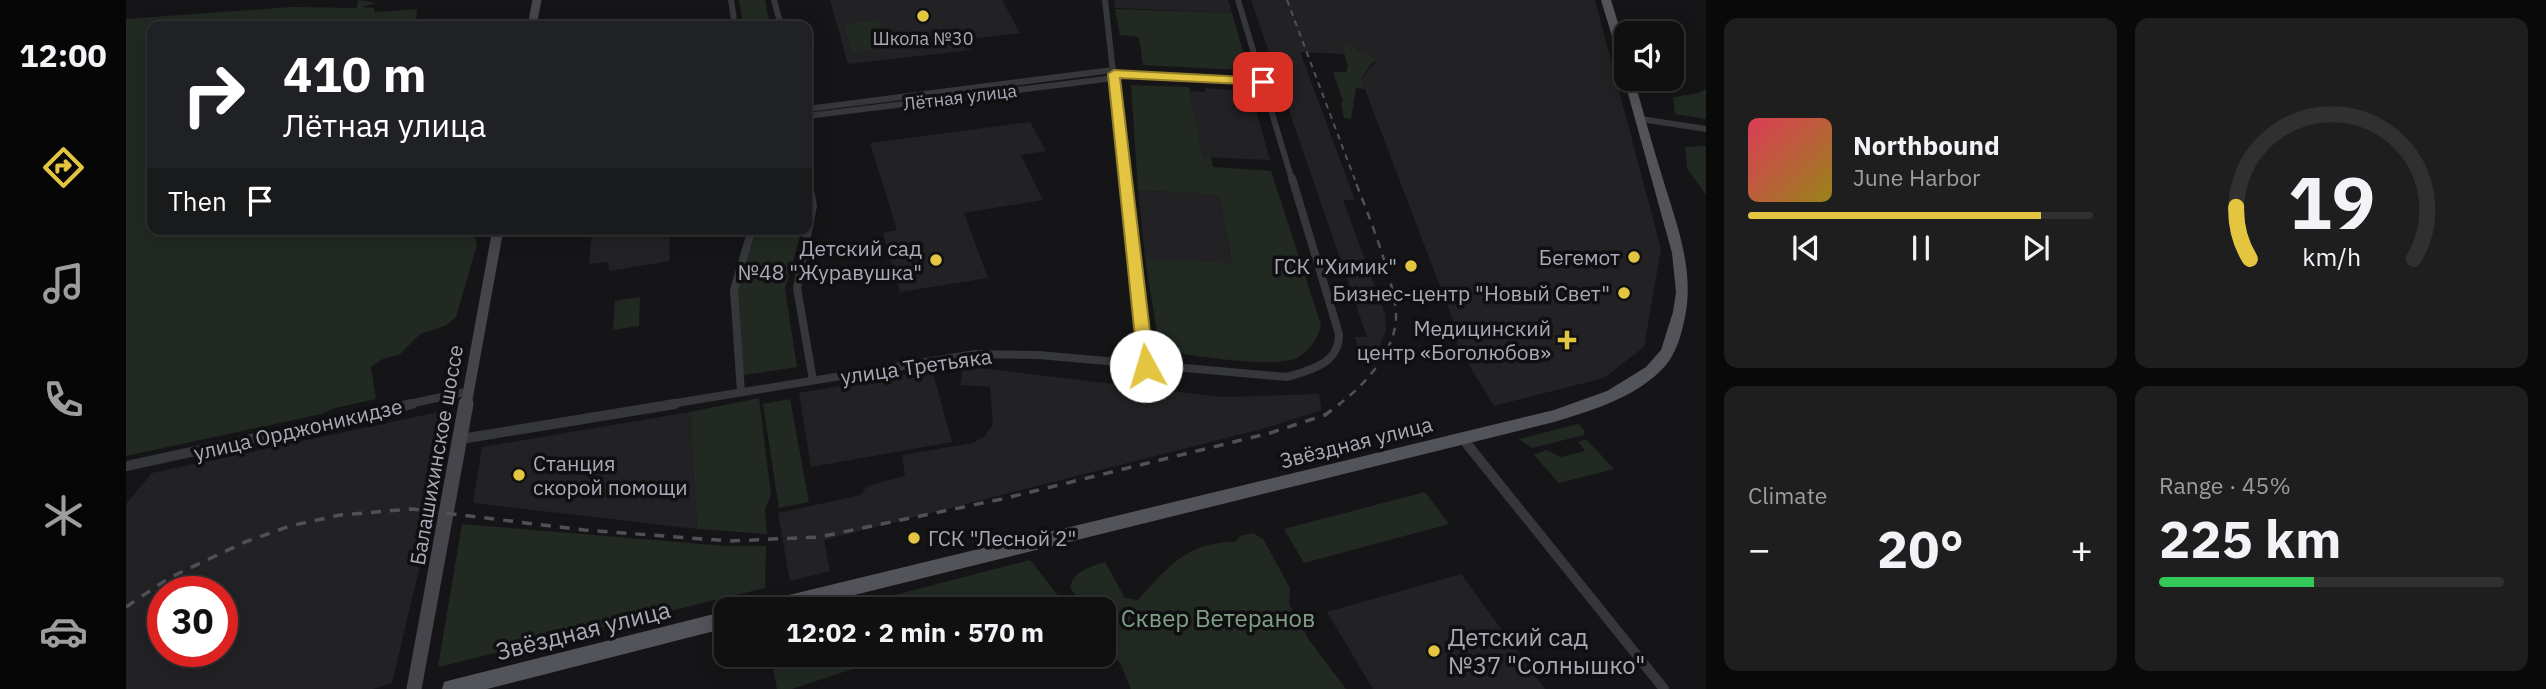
<!DOCTYPE html>
<html lang="en">
<head>
<meta charset="utf-8">
<style>
	:root { --surface:#101011; --page:#1e1e1f; --text:#f1f3f6; --muted:#9c9d9f; --line:#303031; --accent:#e3c541 }
	body { margin:0; font-family:"IBM Plex Sans",sans-serif; background:var(--page); color:var(--text); height:100vh; display:flex; flex-direction:column; font-size:26px; white-space:nowrap }
	* { box-sizing:border-box; margin:0 }
	p { font-size:23px; color:var(--muted) }
	.icon { flex:none; width:38px; height:38px; fill:none; stroke:currentColor; stroke-width:2; stroke-linecap:round; stroke-linejoin:round }
	.map { position:relative; flex:1; overflow:hidden }
	.side { display:flex; flex-direction:column; gap:18px; padding:18px; background:#090909; width:840px }
	.side>* { flex:none }
	.top-card { position:absolute; left:21px; top:21px; width:665px; height:214px; border-radius:14px; box-shadow:0 4px 18px #0003,0 0 0 2px var(--line); background:#202124; color:#fff; overflow:hidden }
	.controls { position:absolute; left:1488px; top:21px; display:grid; gap:14px }
	.controls a { display:grid; place-items:center; width:70px; height:70px; border-radius:14px; background:var(--surface); box-shadow:0 4px 18px #0003,0 0 0 2px var(--line); font-size:35px }
	.speed { position:absolute; left:21px; top:576px; display:flex; gap:14px; font-size:35px; font-weight:700; text-align:center }
	.speed>* { display:grid; place-content:center; width:91px; height:91px; border-radius:50%; background:var(--surface); box-shadow:0 4px 18px #0003,0 0 0 2px var(--line); line-height:1 }
	.speed .limit { border:10px solid #d22; background:#fff; color:#111 }
	.pin { position:absolute; display:grid; place-items:center; width:60px; height:60px; color:#fff; margin:-30px; border-radius:14px; box-shadow:0 4px 10px #0006 }
	.me { position:absolute; width:77px; margin:-38px; rotate:354deg; stroke-linejoin:round; filter:drop-shadow(0 0 5px #0008) }
	.turn { display:flex; align-items:center; gap:24px; height:147px; padding:0 21px; font-size:32px }
	.turn .icon { width:91px; height:91px; stroke-width:2.5 }
	.turn b { display:block; font-size:49px; line-height:60px }
	.then { display:flex; align-items:center; height:66px; padding:0 21px; background:#0003; gap:14px; font-size:26px }
	.big { font-size:52px; font-weight:700; line-height:1.1 }
	.side .tile { flex:1; display:flex; flex-direction:column; justify-content:center; gap:10px; min-width:0; padding:0 24px; border-radius:14px; background:var(--page) }
	.side .dial { align-items:center; gap:0 }
	.dial svg { height:182px; overflow:visible; fill:none; stroke:var(--line); stroke-width:7; stroke-linecap:round; text-anchor:middle }
	.dial text { fill:var(--text); stroke:none }
	.song { display:flex; align-items:center; gap:21px }
	.cover { width:84px; height:84px; border-radius:10px; background:linear-gradient(135deg,hsl(350 70% 55%),hsl(50 70% 35%)) }
	.played { height:7px; border-radius:4px; background:linear-gradient(90deg,var(--accent) 85%,var(--line) 85%) }
	.keys { display:flex; justify-content:space-around; direction:ltr }
	.heat { display:flex; justify-content:space-between; align-items:center; font-size:38px; direction:ltr }
	.charge { height:10px; border-radius:5px; background:linear-gradient(90deg,#34c759 45%,var(--line) 0) }
	.side .tiles { flex:1; display:grid; gap:18px; grid-template-columns:repeat(2,1fr) }
	.trip { position:absolute; left:588px; top:597px; width:402px; height:70px; border-radius:14px; background:var(--surface); box-shadow:0 4px 18px #0003,0 0 0 2px var(--line); font-weight:700; line-height:70px; text-align:center }
	main { display:flex; flex:1; min-height:0 }
	.tab-bar { display:flex; flex-direction:column; width:126px; justify-content:space-around; align-items:center; background:#060607; color:var(--muted) }
	.tab-bar .icon { width:49px; height:49px }
	.tab-bar .selected { color:var(--accent) }
	.tab-bar b { font-size:32px; color:var(--text) }
	.map>svg:first-child { display:block }
	.built { fill:#222124; fill-rule:evenodd }
	.green { fill:#222923 }
	.lines { fill:none; stroke-linecap:round; stroke-linejoin:round }
	.minor-far2 { stroke:#36373b; stroke-width:6 }
	.minor-far1 { stroke:#36373b; stroke-width:8 }
	.minor { stroke:#36373b; stroke-width:10 }
	.secondary-far2 { stroke:#45454b; stroke-width:9 }
	.secondary-far1 { stroke:#45454b; stroke-width:11 }
	.secondary { stroke:#45454b; stroke-width:15 }
	.primary { fill:#53535a; fill-rule:evenodd }
	.rail-far2 { stroke:#505056; stroke-width:2; stroke-dasharray:6 5; stroke-linecap:butt }
	.rail-far1 { stroke:#505056; stroke-width:2.5; stroke-dasharray:8 7; stroke-linecap:butt }
	.rail { stroke:#505056; stroke-width:3.5; stroke-dasharray:10 9; stroke-linecap:butt }
	.route { fill:#e3c541; stroke:#94802a; stroke-width:2 }
	.poi-dot { fill:#e3c541; stroke:#101012; stroke-width:2.5 }
	.labels { text-anchor:middle; dominant-baseline:central; stroke-width:7; stroke-linejoin:round; paint-order:stroke }
	.far-poi-label { font-size:18px; fill:#a8aab6; stroke:#101012 }
	.far-street-label { font-size:18px; fill:#a8aab6; stroke:#101012 }
	.poi-label { font-size:21px; fill:#a8aab6; stroke:#101012; text-anchor:end }
	.street-label { font-size:21px; fill:#a8aab6; stroke:#101012 }
	.near-park-label { font-size:24px; fill:#819f87; stroke:#101012 }
	.near-street-label { font-size:24px; fill:#a8aab6; stroke:#101012 }
	.near-poi-label { font-size:24px; fill:#a8aab6; stroke:#101012; text-anchor:start }
</style>
</head>
<body>
<main>
<nav class="tab-bar">
<b>12:00</b>
<svg class="icon selected" aria-label="directions" viewBox="0 0 24 24"><path d="M12 3l9 9-9 9-9-9zM9 14v-3h6M13 9l2 2-2 2"/></svg>
<svg class="icon" aria-label="music" viewBox="0 0 24 24"><path d="M9 18V5l10-2v13"/><circle cx="6" cy="18" r="3"/><circle cx="16" cy="16" r="3"/></svg>
<svg class="icon" aria-label="phone" viewBox="0 0 24 24"><path d="M5 4h4l2 5-3 2q2 4 5 5l2-3 5 2v4C11 20 4 13 5 4z"/></svg>
<svg class="icon" aria-label="climate" viewBox="0 0 24 24"><path d="M12 3v18M4 7l16 10M4 17L20 7"/></svg>
<svg class="icon" aria-label="car" viewBox="0 0 24 24"><path d="M5 17H2v-5l4-1 3-4h7l3 4 3 1v5h-3M9 17h6M6 11h13"/><circle cx="7" cy="17" r="2"/><circle cx="17" cy="17" r="2"/></svg>
</nav>
<div class="map">
<svg width="1580" height="689" viewBox="0 0 1580 689">
	<rect width="100%" height="100%" fill="#151517"/>
	<g class="built">
		<path d="M704 0H876L894 33 842 39 846 50 722 64Z"/>
		<path d="M988 0H1102L1106 13 989 8Z"/>
		<path d="M1125 0H1469L1535 249 1518 347 1478 378 1368 406 1331 345V331L1235 79 1252 59 1215 42 1218 54 1174 52 1229 200H1217L1259 314 1260 330 1250 356 1232 347 1229 337H1241Z"/>
		<path d="M1079 88 1125 92 1144 160 1077 157 1064 91 1079 92Z"/>
		<path d="M904 122 920 151 895 155 917 200 838 213 862 278 774 292 757 233 771 230 744 143Z"/>
		<path d="M1012 190 1093 195 1106 264 1019 258Z"/>
		<path d="M466 229H546L543 231 544 261 483 271 482 262 463 264Z"/>
		<path d="M837 366 1095 397 1193 394 1196 410 1140 428 698 540 704 571 664 581 652 513 735 495 741 486 779 476 776 455 847 443 859 436 867 424 864 387 834 385Z"/>
		<path d="M806 370 826 442 685 467 673 393Z"/>
		<path d="M322 410 320 456 266 683 247 689H0V504L26 473ZM37 592H96V651H37Z"/>
		<path d="M564 412 571 529 347 503 356 447Z"/>
		<path d="M1335 574 1419 689H1247L1201 612Z"/>
	</g>
	<g class="green">
		<path d="M232 0 250 3 235 7 248 8 249 12 291 9 290 22 307 21 312 26H26V229H347L351 245 330 317 319 326 294 334 274 354 257 359 245 367 250 399 209 408 195 414 0 456V19L166 7 231 8Z"/>
		<path d="M613 0H639L644 26H617Z"/>
		<path d="M989 9 1106 13 1121 65 1112 70 1017 65 1013 37 994 35Z"/>
		<path d="M753 20 763 48 727 52 718 24Z"/>
		<path d="M1215 42 1252 59 1246 63 1235 78 1239 89 1230 88 1225 119 1218 118 1215 102 1217 101 1207 72H1220L1222 67Z"/>
		<path d="M1005 85 1063 87 1077 157H1085L1087 167 1145 171 1195 325C1191 338 1186 348 1174 356 1152 371 1064 354 1034 351L1019 258 1106 263 1093 195 1012 190Z"/>
		<path d="M1580 89V119L1549 114 1547 97 1573 93Z"/>
		<path d="M1580 146V195L1561 168 1559 147Z"/>
		<path d="M631 229H676L659 289 671 367 617 375 611 303 612 285Z"/>
		<path d="M514 297 513 326 487 330 489 301Z"/>
		<path d="M633 398 645 495 639 509 641 534 571 529 564 412Z"/>
		<path d="M664 399 683 502 653 508 637 404Z"/>
		<path d="M1452 424 1458 430V435L1406 448 1393 439Z"/>
		<path d="M1460 439 1488 469 1433 483 1408 455 1420 450 1435 457 1459 451 1452 442Z"/>
		<path d="M1299 492 1323 524 1178 563 1158 529Z"/>
		<path d="M336 524 600 546H640L639 588 312 667Z"/>
		<path d="M1127 533 1137 539 1164 588 1163 604 1183 640 1220 689H1005L995 665 978 637V609C963 609 952 601 944 587 948 571 964 567 979 562L999 598 1012 600C1041 568 1062 541 1109 542L1114 536Z"/>
		<path d="M904 560 935 599 906 609H715Z"/>
		<path d="M644 655V654L769 655 666 689H651Z"/>
	</g>
	<g class="lines">
		<g class="minor-far2">
			<path d="M605 0 609 26"/>
			<path d="M648 0 655 26"/>
			<path d="M979 0 999 180"/>
			<path d="M1112 0 1166 180"/>
			<path d="M988 74 1137 81"/>
			<path d="M681 109 987 70"/>
			<path d="M681 116 988 78"/>
			<path d="M1515 119 1580 129"/>
			<path d="M681 175 682 180"/>
		</g>
		<g class="minor-far1">
			<path d="M682 178 687 206 671 288 687 380"/>
			<path d="M999 178 1020 366"/>
			<path d="M615 392 608 290 626 229"/>
			<path d="M278 405 344 391"/>
			<path d="M538 405 849 354 913 355 1161 377C1185 370 1213 364 1213 334L1166 178"/>
		</g>
		<g class="minor">
			<path d="M335 439 549 404"/>
			<path d="M1337 439 1538 689"/>
			<path d="M0 466 286 404"/>
		</g>
		<path class="secondary-far2" d="M406 26 411 0"/>
		<path class="secondary-far1" d="M340 405 372 229"/>
		<path class="secondary" d="M288 689 340 404"/>
		<g class="primary">
			<path d="M1475 0H1485L1500 49V69L1495 66Z"/>
			<path d="M1500 77V79H1508C1517 111 1526 144 1536 176 1551 226 1571 274 1557 326 1554 339 1549 354 1540 365 1512 397 1467 410 1428 422L672 609H629L632 603 638 601 1428 410 1481 391 1520 367 1535 350 1547 312 1550 292 1546 253 1498 79Z"/>
			<path d="M600 611V628L361 689H316L318 682 325 680Z"/>
		</g>
		<path class="rail-far2" d="M1161 0 1229 180"/>
		<path class="rail-far1" d="M1212 405C1238 386 1269 352 1270 318 1271 285 1241 211 1228 178"/>
		<path class="rail" d="M0 607 43 578 119 542 164 526 214 515 286 509 458 530 604 541 693 537 876 499 1144 433 1199 415 1214 404"/>
	</g>
	<path class="route" d="M988 70 1137 78 1143 82 1137 85 994 78 1028 366 1020 373 1012 366 982 74Z"/>
	<g class="poi-dot">
		<circle cx="797" cy="16" r="7"/>
		<circle cx="1508" cy="257" r="7"/>
		<circle cx="810" cy="260" r="7"/>
		<circle cx="1285" cy="266" r="7"/>
		<circle cx="1498" cy="293" r="7"/>
		<path d="M1437.5 329.5h7v7h7v7h-7v7h-7v-7h-7v-7h7z"/>
		<circle cx="393" cy="475" r="7"/>
		<circle cx="788" cy="538" r="7"/>
		<circle cx="1308" cy="651" r="7"/>
	</g>
	<g class="labels">
		<g class="far-poi-label">
			<text x="797" y="38">Школа №30</text>
		</g>
		<g class="far-street-label">
			<text transform="translate(834 97) rotate(-7)">Лётная улица</text>
		</g>
		<g class="poi-label">
			<text x="796" y="248">Детский сад<tspan x="796" dy="24">№48 "Журавушка"</tspan></text>
			<text x="1494" y="257">Бегемот</text>
			<text x="1271" y="266">ГСК "Химик"</text>
			<text x="1484" y="293">Бизнес-центр "Новый Свет"</text>
			<text x="1425" y="328">Медицинский<tspan x="1425" dy="24">центр «Боголюбов»</tspan></text>
			<text x="407" y="463" text-anchor="start">Станция<tspan x="407" dy="24">скорой помощи</tspan></text>
			<text x="802" y="538" text-anchor="start">ГСК "Лесной 2"</text>
		</g>
		<g class="street-label">
			<text transform="translate(790 366) rotate(-8)">улица Третьяка</text>
			<text transform="translate(172 429) rotate(-13)">улица Орджоникидзе</text>
			<text transform="translate(1230 442) rotate(-14)">Звёздная улица</text>
			<text transform="translate(310 455) rotate(-80)">Балашихинское шоссе</text>
		</g>
		<g class="near-park-label">
			<text x="1092" y="618">Сквер Ветеранов</text>
		</g>
		<g class="near-street-label">
			<text transform="translate(457 630) rotate(-14)">Звёздная улица</text>
		</g>
		<g class="near-poi-label">
			<text x="1322" y="637">Детский сад<tspan x="1322" dy="28">№37 "Солнышко"</tspan></text>
		</g>
	</g>
</svg>
<div class="controls">
<a><svg class="icon" aria-label="sound" viewBox="0 0 24 24"><path d="M4 9h4l5-4v14l-5-4H4zM17 9q2 3 0 6"/></svg></a>
</div>
<div class="speed"><div class="limit">30</div></div>
<div class="pin" style="left:1137px;top:82px;background:#d93025"><svg class="icon" aria-label="arrive" viewBox="0 0 24 24"><path d="M6 21V4h12l-3 4 3 4H6"/></svg></div>
<svg class="me" style="left:1020px;top:366px" viewBox="-20 -20 40 40"><circle r="19" fill="#fff"/><path d="M0-13L10 11 0 6-10 11z" fill="#e3c541"/></svg>
<div class="trip">12:02 · 2 min · 570 m</div>
<div class="top-card">
<div class="turn"><svg class="icon" aria-label="right" viewBox="0 0 24 24"><path d="M7 20v-9h11M14 6l5 5-5 5"/></svg><div><b>410 m</b>Лётная улица</div></div>
<div class="then">Then<svg class="icon" aria-label="arrive" viewBox="0 0 24 24"><path d="M6 21V4h12l-3 4 3 4H6"/></svg></div>
</div>
</div>
<section class="side">
<div class="tiles">
<div class="tile">
<div class="song"><i class="cover"></i><div><b>Northbound</b><p>June Harbor</p></div></div>
<div class="played"></div>
<div class="keys"><svg class="icon" aria-label="previous" viewBox="0 0 24 24"><path d="M18 5L8 12l10 7zM5 5v14"/></svg><svg class="icon" aria-label="pause" viewBox="0 0 24 24"><path d="M8 5v14M16 5v14"/></svg><svg class="icon" aria-label="next" viewBox="0 0 24 24"><path d="M6 5l10 7-10 7zM19 5v14"/></svg></div>
</div>
<div class="tile dial"><svg viewBox="0 0 100 80">
<path d="M14 69A42 42 0 1 1 86 69"/>
<path d="M14 69A42 42 0 0 1 8 46" stroke="#e3c541"/>
<text x="50" y="56" font-size="32" font-weight="700">19</text>
<text x="50" y="72" font-size="11">km/h</text>
</svg></div>
<div class="tile"><p>Climate</p>
<div class="heat"><a>−</a><b class="big">20°</b><a>+</a></div>
</div>
<div class="tile"><p>Range · 45%</p><b class="big">225 km</b><div class="charge"></div></div>
</div>
</section>
</main>
</body>
</html>
